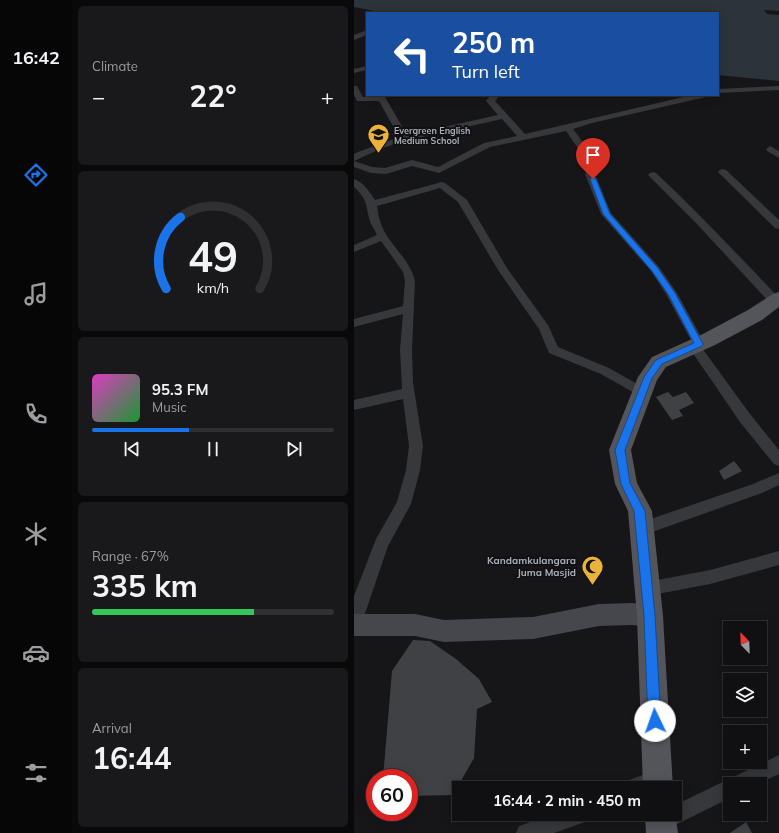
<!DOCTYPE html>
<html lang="en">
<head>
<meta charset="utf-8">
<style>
	:root { --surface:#101012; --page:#19191b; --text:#f1f3f6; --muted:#9c9d9f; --line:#303032; --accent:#1a73e8 }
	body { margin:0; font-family:Mulish,sans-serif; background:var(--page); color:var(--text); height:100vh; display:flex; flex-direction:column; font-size:15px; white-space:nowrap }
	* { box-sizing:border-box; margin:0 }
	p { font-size:13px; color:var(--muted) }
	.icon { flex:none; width:22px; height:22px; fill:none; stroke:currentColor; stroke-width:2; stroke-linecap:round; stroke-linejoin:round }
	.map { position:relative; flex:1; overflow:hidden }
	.sheet { display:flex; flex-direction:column; gap:6px; padding:6px; background:#09090a; width:282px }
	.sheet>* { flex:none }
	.hud { position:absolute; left:12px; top:12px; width:353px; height:84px; border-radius:0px; box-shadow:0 2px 10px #0003,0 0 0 1px var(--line); background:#1a4fa0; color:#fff; overflow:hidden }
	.needle { width:26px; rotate:337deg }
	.tools { position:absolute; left:369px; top:621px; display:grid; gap:8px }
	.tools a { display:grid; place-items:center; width:44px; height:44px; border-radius:0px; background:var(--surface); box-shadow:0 2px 10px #0003,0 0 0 1px var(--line); font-size:20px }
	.speed { position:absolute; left:12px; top:769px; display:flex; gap:8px; font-size:20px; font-weight:700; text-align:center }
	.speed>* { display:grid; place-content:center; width:52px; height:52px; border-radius:50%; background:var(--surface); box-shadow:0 2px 10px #0003,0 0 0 1px var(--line); line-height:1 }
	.speed .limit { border:6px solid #d22; background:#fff; color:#111 }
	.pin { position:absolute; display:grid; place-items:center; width:34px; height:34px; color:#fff; margin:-41px -17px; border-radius:50% 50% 50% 0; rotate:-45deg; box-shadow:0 0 4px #0007 }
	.pin .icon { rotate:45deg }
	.me { position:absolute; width:44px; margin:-22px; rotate:357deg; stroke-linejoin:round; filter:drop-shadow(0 0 3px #0008) }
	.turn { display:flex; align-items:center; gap:14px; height:84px; padding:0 20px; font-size:18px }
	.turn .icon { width:52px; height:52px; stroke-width:2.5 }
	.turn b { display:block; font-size:28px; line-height:34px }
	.big { font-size:30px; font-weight:700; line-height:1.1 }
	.sheet .card { flex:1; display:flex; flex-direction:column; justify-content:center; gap:6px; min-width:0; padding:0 14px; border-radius:6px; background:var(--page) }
	.sheet .dial { align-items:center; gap:0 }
	.dial svg { height:104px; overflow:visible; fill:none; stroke:var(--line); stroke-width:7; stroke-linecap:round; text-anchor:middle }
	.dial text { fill:var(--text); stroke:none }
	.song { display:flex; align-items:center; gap:12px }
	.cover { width:48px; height:48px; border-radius:6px; background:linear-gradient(135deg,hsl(310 70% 55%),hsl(130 70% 35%)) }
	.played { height:4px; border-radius:2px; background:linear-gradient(90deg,var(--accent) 40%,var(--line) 40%) }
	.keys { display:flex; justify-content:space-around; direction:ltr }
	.heat { display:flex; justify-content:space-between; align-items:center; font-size:22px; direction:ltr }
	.charge { height:6px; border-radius:3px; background:linear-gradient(90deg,#34c759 67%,var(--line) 0) }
	.trip { position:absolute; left:98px; top:781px; width:230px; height:40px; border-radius:0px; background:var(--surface); box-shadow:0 2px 10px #0003,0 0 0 1px var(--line); font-weight:700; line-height:40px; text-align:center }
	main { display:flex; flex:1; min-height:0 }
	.tab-bar { display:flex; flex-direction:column; width:72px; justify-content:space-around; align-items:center; background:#060607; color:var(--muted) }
	.tab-bar .icon { width:28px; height:28px }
	.tab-bar .on { color:var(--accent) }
	.tab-bar b { font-size:18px; color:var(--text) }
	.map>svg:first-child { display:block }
	.water { fill:#2c343b }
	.building { fill:#404145 }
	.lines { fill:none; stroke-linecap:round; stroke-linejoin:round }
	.street { fill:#37383c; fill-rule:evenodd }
	.secondary { fill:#45474c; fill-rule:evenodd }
	.primary { fill:#53555b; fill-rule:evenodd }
	.route { fill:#1a73e8; stroke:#114b97 }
	.labels { text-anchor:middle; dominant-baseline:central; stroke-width:4; stroke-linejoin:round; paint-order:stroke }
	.far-poi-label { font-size:9px; font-weight:bold; fill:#a8adb7; stroke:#111113; text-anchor:start }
	.poi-label { font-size:10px; font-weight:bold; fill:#a8adb7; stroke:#111113; text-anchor:end }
</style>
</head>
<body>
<main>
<nav class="tab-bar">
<b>16:42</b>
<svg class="icon on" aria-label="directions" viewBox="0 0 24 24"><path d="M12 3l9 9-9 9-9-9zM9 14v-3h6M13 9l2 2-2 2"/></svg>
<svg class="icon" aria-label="music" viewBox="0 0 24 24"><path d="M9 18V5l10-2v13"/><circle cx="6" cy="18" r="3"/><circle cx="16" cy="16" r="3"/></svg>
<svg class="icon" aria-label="phone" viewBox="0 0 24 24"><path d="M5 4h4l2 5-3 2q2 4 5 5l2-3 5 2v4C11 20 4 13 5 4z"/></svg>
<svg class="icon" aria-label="climate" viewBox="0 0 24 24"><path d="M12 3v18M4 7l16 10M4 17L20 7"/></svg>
<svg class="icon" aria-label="car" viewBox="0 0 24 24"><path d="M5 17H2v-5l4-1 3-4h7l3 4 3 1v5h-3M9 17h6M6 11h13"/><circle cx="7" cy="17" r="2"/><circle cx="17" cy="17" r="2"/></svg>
<svg class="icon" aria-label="filters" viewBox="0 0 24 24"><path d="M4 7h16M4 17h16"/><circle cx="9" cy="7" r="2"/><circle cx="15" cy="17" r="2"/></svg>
</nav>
<section class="sheet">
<div class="card"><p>Climate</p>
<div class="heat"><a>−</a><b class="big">22°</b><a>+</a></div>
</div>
<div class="card dial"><svg viewBox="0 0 100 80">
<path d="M14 69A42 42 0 1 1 86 69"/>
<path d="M14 69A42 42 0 0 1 25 14" stroke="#1a73e8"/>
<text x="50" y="56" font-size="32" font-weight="700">49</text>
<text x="50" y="72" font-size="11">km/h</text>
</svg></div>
<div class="card">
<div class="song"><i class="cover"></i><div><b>95.3 FM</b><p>Music</p></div></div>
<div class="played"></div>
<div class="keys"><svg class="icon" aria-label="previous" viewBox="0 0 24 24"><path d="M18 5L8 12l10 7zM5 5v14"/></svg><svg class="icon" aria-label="pause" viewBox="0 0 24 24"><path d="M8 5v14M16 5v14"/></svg><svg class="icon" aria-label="next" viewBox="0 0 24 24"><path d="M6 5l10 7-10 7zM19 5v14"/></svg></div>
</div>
<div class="card"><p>Range · 67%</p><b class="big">335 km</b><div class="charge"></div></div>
<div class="card"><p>Arrival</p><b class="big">16:44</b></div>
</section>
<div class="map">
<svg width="425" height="833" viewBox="0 0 425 833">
	<rect width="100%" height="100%" fill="#161618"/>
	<path class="water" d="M0 0H425V11L410 10 413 14 425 15V81L364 75V13H31L0 7Z"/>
	<g class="building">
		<path d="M314 392 319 397 332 392 340 403 325 410 329 416 318 420 302 397Z"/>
		<path d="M380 461 388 471 370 480 365 471Z"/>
		<path d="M59 640 76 641 102 659 125 679 138 702 123 709 120 758 99 795 55 796V778H29L38 671Z"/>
		<path d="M392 822 398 833H376Z"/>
	</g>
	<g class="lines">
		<g class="street">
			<path d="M13 30V35L0 40V35Z"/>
			<path d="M13 66V70L0 73V69Z"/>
			<path d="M0 86H3L9 97H31L53 135 144 115 132 101 137 95H146L141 101 171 134 338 95H353L352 97 238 123 219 129 245 164V169L241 174 257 213 305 267 323 293 351 344 348 348 396 414 425 450V466L420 464 386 422 336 349 334 346 338 342 312 294 297 271 247 214 231 174 235 169V164L212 131 136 147 85 173 58 166 32 174 17 173 0 167V161L18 167 31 168 58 160 84 167 130 143 163 136 148 119 50 141 26 149 0 161V154L4 152 45 137 25 101H3L0 95Z"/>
			<path d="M425 86V90L364 93V89Z"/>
			<path d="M416 146 425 151V158L413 151 412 149Z"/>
			<path d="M369 169 372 170 425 220V229L421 228 366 174 364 172 366 170Z"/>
			<path d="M299 172 302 173C345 213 385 256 425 298V304H417L342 223 294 175 296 173Z"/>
			<path d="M0 179C9 182 16 192 21 200L88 182 91 183 113 200 153 268 194 325 204 347 255 368 292 389 294 392 292 395 288 397 284 395 247 374 195 353 185 329 144 270 104 202 86 188 23 206C24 211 24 216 26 221 33 244 56 258 61 281L58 350 59 383 69 446 66 470 57 504 34 546 6 628 0 630V596L22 539 43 502 52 470 55 446 49 399 0 410V400L48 389 46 350 49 314 0 327V319L49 306 51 281 49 272 27 241 0 252V245L23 235C21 230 17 225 16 221 11 204 14 200 0 187Z"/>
			<path d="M425 473V485L408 493 287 536 282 534 280 529 282 524 399 484Z"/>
			<path d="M425 551V565L356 584 293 596 287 594 285 589 287 584 293 582 356 570Z"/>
			<path d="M425 755V774L404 784H376V798L307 832 300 829 297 822 300 815 321 814V805Z"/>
			<path d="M303 772 310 774 312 781 310 788H270L272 781 289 775Z"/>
			<path d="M199 814H237L234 821 200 833H162L165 826Z"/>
		</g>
		<path class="secondary" d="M278 603 296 605 304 608 307 616 304 624 296 627 278 625 245 626 179 639 90 642 61 636H0V614H61L90 620 179 617 245 604Z"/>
		<g class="primary">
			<path d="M425 292V307L408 320 361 345 312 367 303 380 277 450 283 483 298 511 309 616 319 788H289L283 616 274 511 261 484 255 450 284 377 298 357 347 335 394 310 419 294Z"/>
			<path d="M321 813 324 833H292L291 814Z"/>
		</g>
	</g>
	<path class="route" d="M239 177 242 179 256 214 303 267 321 293 349 344 348 346 308 364 298 378 271 450 276 483 291 511 301 616 307 721 305 725 301 727 296 725 294 721 290 616 280 511 267 484 261 450 290 377 302 360 340 343 314 294 298 271 249 214 236 179Z"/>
	<defs>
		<symbol id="school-pin" viewBox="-11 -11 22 30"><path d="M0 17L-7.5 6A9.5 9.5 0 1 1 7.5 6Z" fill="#ecb239" stroke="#111113"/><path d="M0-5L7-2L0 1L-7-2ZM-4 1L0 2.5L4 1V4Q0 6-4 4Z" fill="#111"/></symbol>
		<symbol id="mosque-pin" viewBox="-11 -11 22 30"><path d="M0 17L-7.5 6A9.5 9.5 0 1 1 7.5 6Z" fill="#ecb239" stroke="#111113"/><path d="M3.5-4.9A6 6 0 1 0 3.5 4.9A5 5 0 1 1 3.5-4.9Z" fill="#111"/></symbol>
	</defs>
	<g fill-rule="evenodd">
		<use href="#school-pin" x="12" y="122" width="25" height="34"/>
		<use href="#mosque-pin" x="226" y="554" width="25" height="34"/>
	</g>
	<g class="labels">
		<g class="far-poi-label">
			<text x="40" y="130">Evergreen English<tspan x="40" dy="10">Medium School</tspan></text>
		</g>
		<g class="poi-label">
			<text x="222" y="560">Kandamkulangara<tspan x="222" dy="12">Juma Masjid</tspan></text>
		</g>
	</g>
</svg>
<div class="tools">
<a><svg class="needle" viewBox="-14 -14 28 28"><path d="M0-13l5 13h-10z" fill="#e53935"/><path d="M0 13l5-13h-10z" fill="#9c9d9f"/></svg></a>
<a><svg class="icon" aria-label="layers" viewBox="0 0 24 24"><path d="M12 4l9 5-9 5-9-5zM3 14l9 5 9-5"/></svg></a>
<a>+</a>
<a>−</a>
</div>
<div class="speed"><div class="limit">60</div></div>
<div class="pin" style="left:239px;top:179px;background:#d93025"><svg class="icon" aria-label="arrive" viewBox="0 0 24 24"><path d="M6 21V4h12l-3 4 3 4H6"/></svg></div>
<svg class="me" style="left:301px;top:721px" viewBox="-20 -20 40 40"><circle r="19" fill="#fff"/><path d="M0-13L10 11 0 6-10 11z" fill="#1a73e8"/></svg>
<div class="trip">16:44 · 2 min · 450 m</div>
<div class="hud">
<div class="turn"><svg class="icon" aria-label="left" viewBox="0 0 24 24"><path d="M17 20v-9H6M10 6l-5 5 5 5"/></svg><div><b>250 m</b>Turn left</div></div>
</div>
</div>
</main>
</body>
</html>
